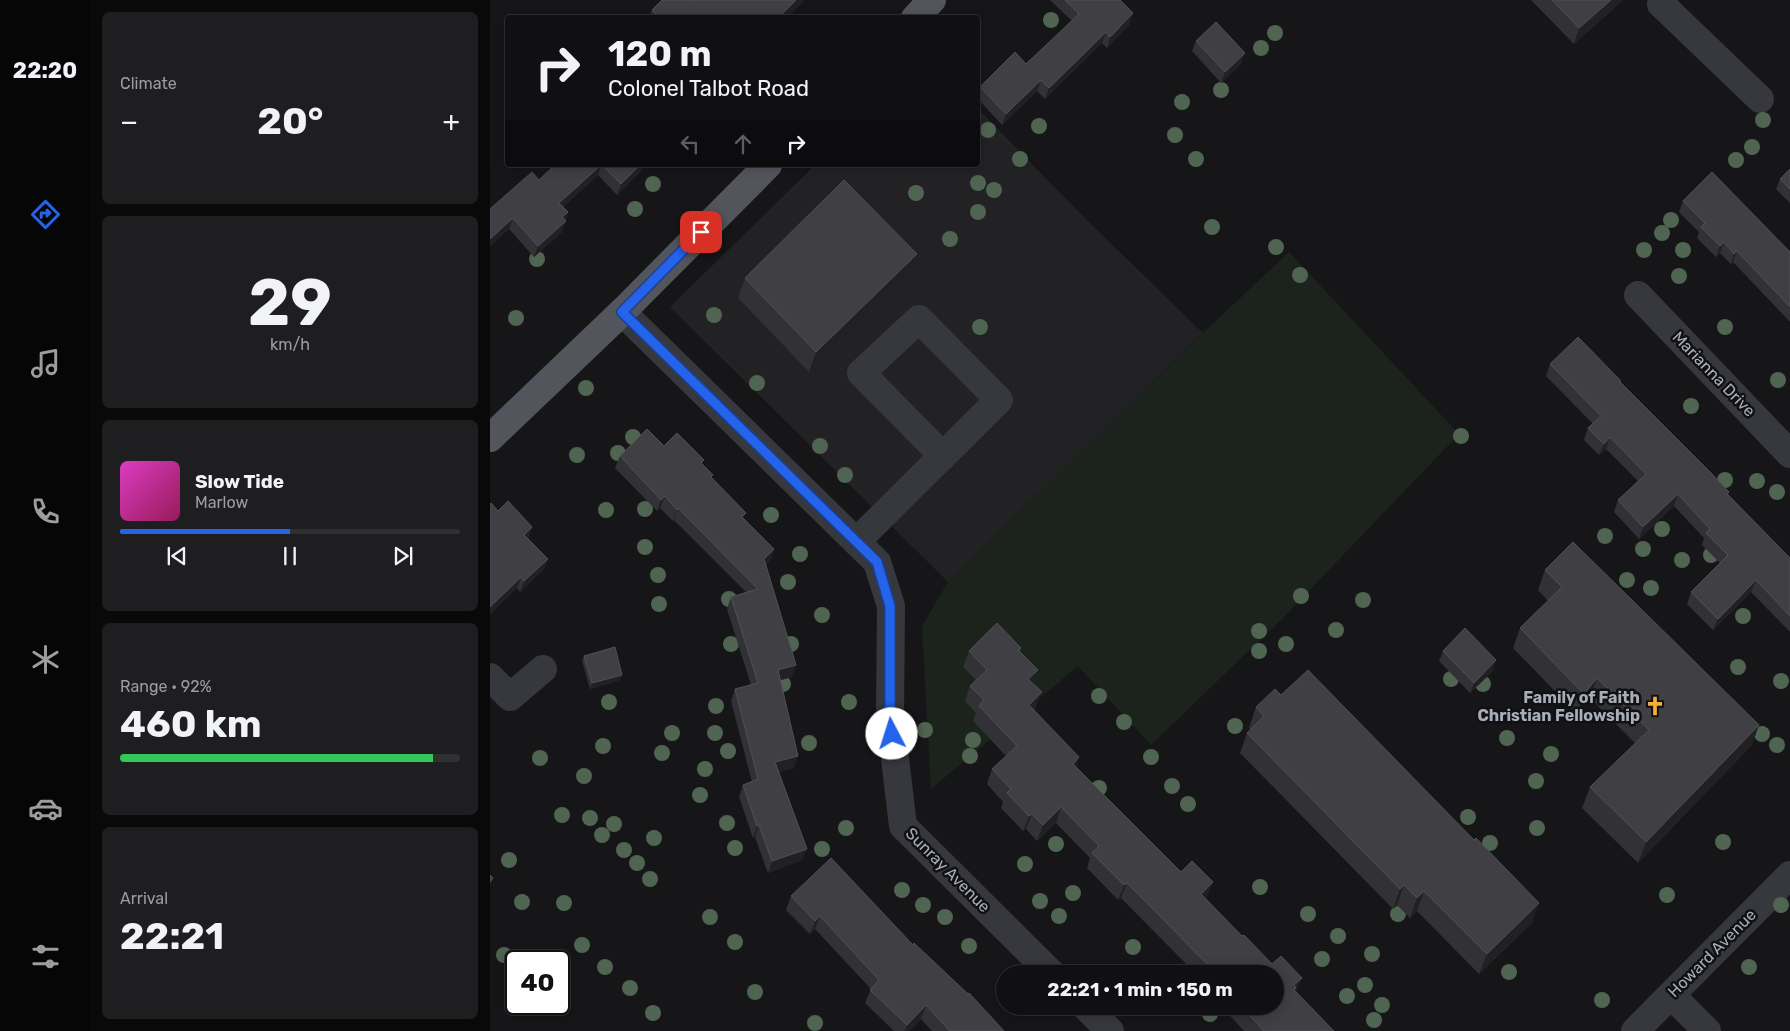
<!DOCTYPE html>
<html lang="en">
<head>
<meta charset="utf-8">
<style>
	:root { --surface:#101012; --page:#1e1e20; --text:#f1f3f6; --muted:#9c9d9f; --line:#303032; --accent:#2563eb }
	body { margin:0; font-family:Rubik,sans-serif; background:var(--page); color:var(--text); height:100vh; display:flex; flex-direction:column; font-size:19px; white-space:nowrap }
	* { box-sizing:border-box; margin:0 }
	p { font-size:16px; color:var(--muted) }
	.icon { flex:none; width:28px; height:28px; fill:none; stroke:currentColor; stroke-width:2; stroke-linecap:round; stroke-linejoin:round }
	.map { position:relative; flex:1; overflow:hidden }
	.side { display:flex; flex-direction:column; gap:12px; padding:12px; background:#09090a; width:400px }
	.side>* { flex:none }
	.top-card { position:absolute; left:15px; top:15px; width:475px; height:152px; border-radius:5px; box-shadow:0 2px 12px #0003,0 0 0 1px var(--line); background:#101012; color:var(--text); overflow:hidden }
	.speed { position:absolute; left:15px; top:950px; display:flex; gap:10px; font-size:25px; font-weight:700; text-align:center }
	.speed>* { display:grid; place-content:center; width:65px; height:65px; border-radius:50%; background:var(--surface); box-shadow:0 2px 12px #0003,0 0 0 1px var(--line); line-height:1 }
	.speed .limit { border:2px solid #111; border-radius:8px; background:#fff; color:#111 }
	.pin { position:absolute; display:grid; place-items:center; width:42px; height:42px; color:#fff; margin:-21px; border-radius:10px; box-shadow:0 2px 8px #0006 }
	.me { position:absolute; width:55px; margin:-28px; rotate:355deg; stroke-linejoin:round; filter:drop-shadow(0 0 4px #0008) }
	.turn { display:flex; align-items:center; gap:18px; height:105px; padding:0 20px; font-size:22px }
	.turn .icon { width:65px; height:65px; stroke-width:2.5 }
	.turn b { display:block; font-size:35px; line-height:42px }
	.lanes { display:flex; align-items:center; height:48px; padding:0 20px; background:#0003; justify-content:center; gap:25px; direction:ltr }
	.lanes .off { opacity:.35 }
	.big { font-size:38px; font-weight:700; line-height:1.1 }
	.side .widget { flex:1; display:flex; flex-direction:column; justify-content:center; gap:8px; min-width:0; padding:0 18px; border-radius:8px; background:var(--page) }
	.side .dial { align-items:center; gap:0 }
	.dial b { font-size:65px; line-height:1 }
	.song { display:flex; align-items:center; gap:15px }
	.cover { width:60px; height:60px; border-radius:8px; background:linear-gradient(135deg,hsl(310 70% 55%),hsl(330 70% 35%)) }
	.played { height:5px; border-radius:2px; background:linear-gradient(90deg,var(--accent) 50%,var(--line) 50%) }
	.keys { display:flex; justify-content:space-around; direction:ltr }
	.heat { display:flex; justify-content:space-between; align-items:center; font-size:28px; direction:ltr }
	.charge { height:8px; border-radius:4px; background:linear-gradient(90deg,#34c759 92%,var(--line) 0) }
	.trip { position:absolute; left:506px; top:965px; width:288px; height:50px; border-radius:25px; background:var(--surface); box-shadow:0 2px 12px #0003,0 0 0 1px var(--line); font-weight:700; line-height:50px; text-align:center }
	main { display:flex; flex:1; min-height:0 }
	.menu { display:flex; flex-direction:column; width:90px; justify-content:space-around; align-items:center; background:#060607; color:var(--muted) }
	.menu .icon { width:35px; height:35px }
	.menu .active { color:var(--accent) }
	.menu b { font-size:22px; color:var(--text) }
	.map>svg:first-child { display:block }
	.built { fill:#222225 }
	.green { fill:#1c231d }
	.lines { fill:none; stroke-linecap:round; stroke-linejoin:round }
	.minor { stroke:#37383d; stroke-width:28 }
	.major { stroke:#53555c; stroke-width:28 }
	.tree { fill:#506452 }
	.wall { fill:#323236 }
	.shaded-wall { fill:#212124 }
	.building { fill:#3f3f44; stroke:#4f5156 }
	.route-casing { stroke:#184099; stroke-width:12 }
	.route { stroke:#2563eb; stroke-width:9 }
	.labels { text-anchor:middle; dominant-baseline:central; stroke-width:5; stroke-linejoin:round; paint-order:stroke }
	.street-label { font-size:16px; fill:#a8adb8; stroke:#111113 }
	.poi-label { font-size:16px; font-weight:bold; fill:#a8adb8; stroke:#111113; text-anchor:end }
</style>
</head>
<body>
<main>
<nav class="menu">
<b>22:20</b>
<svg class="icon active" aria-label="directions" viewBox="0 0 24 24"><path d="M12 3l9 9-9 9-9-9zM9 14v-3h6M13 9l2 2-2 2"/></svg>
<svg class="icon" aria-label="music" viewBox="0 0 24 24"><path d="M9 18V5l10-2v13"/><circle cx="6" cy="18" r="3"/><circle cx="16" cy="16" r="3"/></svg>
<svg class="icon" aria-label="phone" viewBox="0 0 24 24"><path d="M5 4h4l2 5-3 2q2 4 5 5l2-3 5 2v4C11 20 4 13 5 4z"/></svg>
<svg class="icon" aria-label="climate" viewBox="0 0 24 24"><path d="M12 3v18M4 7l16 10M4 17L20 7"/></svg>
<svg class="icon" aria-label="car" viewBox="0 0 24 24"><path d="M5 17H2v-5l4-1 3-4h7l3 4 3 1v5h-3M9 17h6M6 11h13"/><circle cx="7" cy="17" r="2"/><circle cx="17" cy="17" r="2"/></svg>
<svg class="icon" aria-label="filters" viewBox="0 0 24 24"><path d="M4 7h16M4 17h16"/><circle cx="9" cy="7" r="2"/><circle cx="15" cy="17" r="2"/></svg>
</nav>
<section class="side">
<div class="widget"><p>Climate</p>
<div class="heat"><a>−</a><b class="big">20°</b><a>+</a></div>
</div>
<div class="widget dial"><b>29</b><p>km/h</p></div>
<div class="widget">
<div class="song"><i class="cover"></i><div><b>Slow Tide</b><p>Marlow</p></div></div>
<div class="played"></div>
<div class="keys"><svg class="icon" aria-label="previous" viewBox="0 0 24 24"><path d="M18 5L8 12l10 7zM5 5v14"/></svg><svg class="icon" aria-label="pause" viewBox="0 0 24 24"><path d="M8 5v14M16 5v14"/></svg><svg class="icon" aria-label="next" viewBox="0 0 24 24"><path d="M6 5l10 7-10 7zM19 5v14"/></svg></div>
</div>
<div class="widget"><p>Range · 92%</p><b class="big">460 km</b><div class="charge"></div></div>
<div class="widget"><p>Arrival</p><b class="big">22:21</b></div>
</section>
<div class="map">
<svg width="1300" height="1031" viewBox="0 0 1300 1031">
	<rect width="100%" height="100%" fill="#161618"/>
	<path class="built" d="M488 109 598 221 713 333 458 582 180 307 325 165H488Z"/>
	<path class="green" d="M799 252 969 434 792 619 661 745 588 666 441 789 432 626 458 582 713 333Z"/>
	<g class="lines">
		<g class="minor">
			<path d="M1174 0 1171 4 1270 99"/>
			<path d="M1148 295 1300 454"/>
			<path d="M132 312 387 562 401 606 400 716 413 826 562 974"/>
			<path d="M366 541 375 533 509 400 429 319 371 373 453 456"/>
			<path d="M0 677 20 697 53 669"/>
			<path d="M1181 995 1217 1031"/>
			<path d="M595 1006 620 1031"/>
			<path d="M1145 1031 1300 875"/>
		</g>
		<g class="major">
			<path d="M425 18 442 0"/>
			<path d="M0 438 132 312 278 165"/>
		</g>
	</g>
	<g class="tree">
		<circle cx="561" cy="20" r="8"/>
		<circle cx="785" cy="33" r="8"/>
		<circle cx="771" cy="48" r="8"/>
		<circle cx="731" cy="90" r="8"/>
		<circle cx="692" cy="102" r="8"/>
		<circle cx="1273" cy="120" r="8"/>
		<circle cx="549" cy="126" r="8"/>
		<circle cx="498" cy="130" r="8"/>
		<circle cx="685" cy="135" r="8"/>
		<circle cx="1262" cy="147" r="8"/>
		<circle cx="530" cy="159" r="8"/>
		<circle cx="706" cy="159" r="8"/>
		<circle cx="1246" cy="160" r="8"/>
		<circle cx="488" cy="183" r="8"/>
		<circle cx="163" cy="184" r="8"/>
		<circle cx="504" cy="190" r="8"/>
		<circle cx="426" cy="193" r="8"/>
		<circle cx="145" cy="209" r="8"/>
		<circle cx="488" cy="212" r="8"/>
		<circle cx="1181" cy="220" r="8"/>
		<circle cx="722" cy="227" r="8"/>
		<circle cx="1172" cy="233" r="8"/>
		<circle cx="460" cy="239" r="8"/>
		<circle cx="786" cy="247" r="8"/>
		<circle cx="1154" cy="250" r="8"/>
		<circle cx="1193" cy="250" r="8"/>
		<circle cx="47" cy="259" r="8"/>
		<circle cx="810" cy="275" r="8"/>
		<circle cx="1189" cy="276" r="8"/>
		<circle cx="224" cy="315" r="8"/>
		<circle cx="26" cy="318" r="8"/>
		<circle cx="490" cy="327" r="8"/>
		<circle cx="1235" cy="327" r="8"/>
		<circle cx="1288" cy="380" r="8"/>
		<circle cx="267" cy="383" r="8"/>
		<circle cx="96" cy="388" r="8"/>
		<circle cx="1201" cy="406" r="8"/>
		<circle cx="971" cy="436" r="8"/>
		<circle cx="143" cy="437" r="8"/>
		<circle cx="330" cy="446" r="8"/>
		<circle cx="128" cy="453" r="8"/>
		<circle cx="87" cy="455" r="8"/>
		<circle cx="355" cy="475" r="8"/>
		<circle cx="1235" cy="480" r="8"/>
		<circle cx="1267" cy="481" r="8"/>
		<circle cx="1287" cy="492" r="8"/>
		<circle cx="155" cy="509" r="8"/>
		<circle cx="116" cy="510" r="8"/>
		<circle cx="281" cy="515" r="8"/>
		<circle cx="1172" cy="529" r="8"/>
		<circle cx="1115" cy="536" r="8"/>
		<circle cx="155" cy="547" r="8"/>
		<circle cx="1153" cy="549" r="8"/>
		<circle cx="310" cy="554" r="8"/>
		<circle cx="1221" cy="555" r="8"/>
		<circle cx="1192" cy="560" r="8"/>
		<circle cx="168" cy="575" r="8"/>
		<circle cx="1137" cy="580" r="8"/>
		<circle cx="298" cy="582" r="8"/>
		<circle cx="1161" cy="588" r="8"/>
		<circle cx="811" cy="596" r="8"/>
		<circle cx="239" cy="599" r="8"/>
		<circle cx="873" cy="600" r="8"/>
		<circle cx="169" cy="604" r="8"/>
		<circle cx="332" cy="615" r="8"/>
		<circle cx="1253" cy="616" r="8"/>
		<circle cx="846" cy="630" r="8"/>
		<circle cx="769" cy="631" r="8"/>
		<circle cx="241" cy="644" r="8"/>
		<circle cx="301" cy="644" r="8"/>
		<circle cx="796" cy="644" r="8"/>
		<circle cx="769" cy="651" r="8"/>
		<circle cx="1248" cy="667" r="8"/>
		<circle cx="961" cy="679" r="8"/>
		<circle cx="1291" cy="681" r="8"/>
		<circle cx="293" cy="684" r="8"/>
		<circle cx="993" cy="684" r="8"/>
		<circle cx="609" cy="696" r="8"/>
		<circle cx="119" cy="702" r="8"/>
		<circle cx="359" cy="702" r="8"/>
		<circle cx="226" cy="706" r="8"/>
		<circle cx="634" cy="722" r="8"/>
		<circle cx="745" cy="726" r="8"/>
		<circle cx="435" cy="730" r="8"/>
		<circle cx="182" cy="733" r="8"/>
		<circle cx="225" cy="733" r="8"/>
		<circle cx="1272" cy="734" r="8"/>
		<circle cx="1017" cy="738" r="8"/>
		<circle cx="483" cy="740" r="8"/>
		<circle cx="319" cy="743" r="8"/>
		<circle cx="1287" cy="745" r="8"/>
		<circle cx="113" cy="746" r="8"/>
		<circle cx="238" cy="751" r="8"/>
		<circle cx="172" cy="753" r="8"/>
		<circle cx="1061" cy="754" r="8"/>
		<circle cx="480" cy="756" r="8"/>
		<circle cx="661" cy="757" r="8"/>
		<circle cx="50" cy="758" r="8"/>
		<circle cx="215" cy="769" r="8"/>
		<circle cx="94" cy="776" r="8"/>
		<circle cx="1046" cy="781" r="8"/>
		<circle cx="682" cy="786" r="8"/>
		<circle cx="609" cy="788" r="8"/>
		<circle cx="210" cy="795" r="8"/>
		<circle cx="698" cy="804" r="8"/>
		<circle cx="72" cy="815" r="8"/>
		<circle cx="978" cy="817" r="8"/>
		<circle cx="100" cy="818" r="8"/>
		<circle cx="237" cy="823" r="8"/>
		<circle cx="124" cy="824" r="8"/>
		<circle cx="356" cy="828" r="8"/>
		<circle cx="1047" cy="828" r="8"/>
		<circle cx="112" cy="835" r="8"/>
		<circle cx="164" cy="838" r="8"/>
		<circle cx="1233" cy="842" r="8"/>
		<circle cx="1000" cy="843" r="8"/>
		<circle cx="566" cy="844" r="8"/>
		<circle cx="245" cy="848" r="8"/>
		<circle cx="332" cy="849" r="8"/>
		<circle cx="134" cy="850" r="8"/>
		<circle cx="19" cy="860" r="8"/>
		<circle cx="147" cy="863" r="8"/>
		<circle cx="535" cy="864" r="8"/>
		<circle cx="160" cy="879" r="8"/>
		<circle cx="770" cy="887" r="8"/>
		<circle cx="412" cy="890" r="8"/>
		<circle cx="583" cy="893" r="8"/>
		<circle cx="1177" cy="895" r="8"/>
		<circle cx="550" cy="901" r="8"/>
		<circle cx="32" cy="902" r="8"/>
		<circle cx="74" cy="903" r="8"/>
		<circle cx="433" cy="905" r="8"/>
		<circle cx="1291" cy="905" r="8"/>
		<circle cx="818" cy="914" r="8"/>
		<circle cx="908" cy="914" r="8"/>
		<circle cx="569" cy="916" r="8"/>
		<circle cx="220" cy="917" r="8"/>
		<circle cx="455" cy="917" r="8"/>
		<circle cx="848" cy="936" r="8"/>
		<circle cx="245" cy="942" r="8"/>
		<circle cx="92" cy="945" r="8"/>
		<circle cx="479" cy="946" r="8"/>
		<circle cx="643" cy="947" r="8"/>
		<circle cx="882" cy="954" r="8"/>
		<circle cx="14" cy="955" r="8"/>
		<circle cx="832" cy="959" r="8"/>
		<circle cx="115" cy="967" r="8"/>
		<circle cx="1259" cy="967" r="8"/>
		<circle cx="1019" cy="972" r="8"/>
		<circle cx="875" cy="985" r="8"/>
		<circle cx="140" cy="988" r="8"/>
		<circle cx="265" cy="992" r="8"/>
		<circle cx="857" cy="996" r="8"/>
		<circle cx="1112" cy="1000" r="8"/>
		<circle cx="892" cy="1005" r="8"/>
		<circle cx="163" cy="1013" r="8"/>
		<circle cx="720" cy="1014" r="8"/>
		<circle cx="884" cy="1020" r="8"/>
		<circle cx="325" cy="1023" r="8"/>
	</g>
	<g class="wall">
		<path d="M204 0H314L296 18H159L162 10Z"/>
		<path d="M560 0H630L640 24 617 48 612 43 555 99 547 91 512 125 488 99V92L490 87 536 64 582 21Z"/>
		<path d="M1041 0H1133L1084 44Z"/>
		<path d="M706 41 751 64 731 83 702 51Z"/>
		<path d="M65 165H154L152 170 127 195 108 175 73 207 78 212 72 232 44 257 19 229 0 246V209L49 180Z"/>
		<path d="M1300 169V203L1286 189 1290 179Z"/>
		<path d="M1193 201 1300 252V322L1243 262 1241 264 1230 253 1226 257 1207 238 1209 232 1189 212Z"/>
		<path d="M419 274 319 372 248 298 255 278Z"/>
		<path d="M1060 364 1130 382 1239 492 1238 494 1300 558V632L1261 592 1223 630 1197 604 1201 592 1230 563 1212 545 1214 538 1184 506 1149 539 1124 512 1128 500 1148 481 1116 449 1109 455 1094 440 1098 428 1103 424 1056 376Z"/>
		<path d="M174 446 212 464 222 478 254 519 284 549 280 561 276 565 302 677 290 680 304 768 289 772 312 860 278 873 265 837 263 838 249 797 253 785 262 782 241 701 245 689 261 685 237 609 241 597 256 592 184 520 183 521 170 508 167 511 125 468 130 456Z"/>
		<path d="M0 505 8 511 42 527 38 538 58 559 54 569 30 592 27 588 0 614Z"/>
		<path d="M1055 570 1262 745 1148 863 1092 808 1100 787 1145 743 1100 698 1087 714 1023 648 1030 628 1058 601 1048 590Z"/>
		<path d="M531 648 530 652 543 683 546 707 544 710 589 757 586 767 691 872 717 897 716 899 844 1031H754L731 1006H785V974H706L631 898 628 900 597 868 600 858 566 823 547 841 536 829 533 831 511 808 513 802 497 784 502 769 516 756 483 721 486 713 475 701 480 686 486 680 473 667 479 651Z"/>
		<path d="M953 651 1003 671 980 693 949 661Z"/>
		<path d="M94 656 132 675 130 680 100 689 92 661Z"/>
		<path d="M791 695 1042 923 989 974 927 911 920 918 907 905 903 909 750 753 757 733 761 730 759 728 766 707Z"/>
		<path d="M301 896 423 945 514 1031H442L431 1019 419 1031H404L375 1003 381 989 325 929 320 934 296 910Z"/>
	</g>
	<g class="shaded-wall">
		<path d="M306 0H314L296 18H288Z"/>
		<path d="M1121 0H1133L1084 44 1089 28Z"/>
		<path d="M643 13 640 24 617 48 620 37Z"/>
		<path d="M616 32 612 43 555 99 559 88Z"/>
		<path d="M755 53 751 64 731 83 735 72Z"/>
		<path d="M551 80 547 91 512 125 516 114Z"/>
		<path d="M111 165 108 175 66 214 69 203Z"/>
		<path d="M150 165H154L152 170 127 195 131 184Z"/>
		<path d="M78 212 72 232 44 257 48 246 72 217Z"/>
		<path d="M23 218 19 229 0 246V239Z"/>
		<path d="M1234 242 1230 253 1226 257 1230 246Z"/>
		<path d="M1247 251 1243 262 1241 264 1244 254Z"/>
		<path d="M427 254 419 274 319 372 326 352Z"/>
		<path d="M1120 437 1116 449 1109 455 1114 444Z"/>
		<path d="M1188 494 1184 506 1149 539 1153 527Z"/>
		<path d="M175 496 170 508 167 511 171 500Z"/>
		<path d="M188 508 184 520 183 521 187 510Z"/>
		<path d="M42 527 38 537 30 546 34 535Z"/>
		<path d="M284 549 280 561 270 571 274 559Z"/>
		<path d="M58 559 54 569 30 592 34 581Z"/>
		<path d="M31 577 27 588 0 614V607Z"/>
		<path d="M1266 580 1261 592 1223 630 1228 619Z"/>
		<path d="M1006 660 1003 671 980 693 984 683Z"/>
		<path d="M306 665 302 677 284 682 288 670Z"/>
		<path d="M548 670 542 685 538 679Z"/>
		<path d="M132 675 130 680 100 689 102 683Z"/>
		<path d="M1107 678 1100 698 1087 714 1094 694Z"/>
		<path d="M552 692 546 707 533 720 539 705Z"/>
		<path d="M1269 725 1262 745 1148 863 1156 842Z"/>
		<path d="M308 756 304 768 281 774 285 762Z"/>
		<path d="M589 757 584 772 583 764Z"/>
		<path d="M571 807 566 823 547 841 553 825Z"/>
		<path d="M542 814 536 829 533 831 539 816Z"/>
		<path d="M269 825 265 837 263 838 267 826Z"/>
		<path d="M317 849 312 860 278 873 282 861Z"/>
		<path d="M3 878 0 887V882Z"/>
		<path d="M723 882 717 897 706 909 711 894Z"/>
		<path d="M637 883 631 898 628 900 634 885Z"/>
		<path d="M914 885 907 905 903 909 910 889Z"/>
		<path d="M934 891 927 911 920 918 927 898Z"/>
		<path d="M1049 903 1042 923 989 974 997 954Z"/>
		<path d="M330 916 325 929 320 934 325 921Z"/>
		<path d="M812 978 806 993 803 996 804 985Z"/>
		<path d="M436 1005 431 1019 419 1031H415L417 1025Z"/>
	</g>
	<g class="building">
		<path d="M172 0H202L203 1 204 0H306L288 18H170L162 10Z"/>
		<path d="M575 0H630L643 13 620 37 616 32 559 88 551 80 516 114 490 87 525 52 536 64 589 14Z"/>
		<path d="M1062 0H1121L1089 28Z"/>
		<path d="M726 22 755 53 735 72 706 41Z"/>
		<path d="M65 165H111L69 203 78 212 72 217 76 221 48 246 23 218 0 239V209L42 172 49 180Z"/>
		<path d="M112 165H150L131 184Z"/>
		<path d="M1300 169V189L1290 179Z"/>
		<path d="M1222 172 1300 252V307L1247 251 1244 254 1234 242 1230 246 1211 227 1215 223 1193 201Z"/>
		<path d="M354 180 427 254 326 352 255 278Z"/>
		<path d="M1088 337 1131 381 1130 382 1221 473 1239 492 1237 494 1300 558V616L1266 580 1228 619 1201 592 1238 555 1216 533 1220 529 1188 494 1153 527 1128 500 1156 474 1120 437 1114 444 1098 428 1111 416 1060 364Z"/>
		<path d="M157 429 174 446 187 433 214 460 211 463 223 475 221 477 256 513 252 517 284 549 274 559 306 665 288 670 308 756 285 762 317 849 282 861 269 825 267 826 253 785 268 779 245 689 268 683 241 597 268 589 188 508 187 510 175 496 171 500 130 456Z"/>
		<path d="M18 501 42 527 34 535 58 559 34 581 31 577 0 607V505L1 503 8 511Z"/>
		<path d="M1083 542 1269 725 1156 842 1100 787 1159 730 1107 678 1094 694 1030 628 1072 587 1055 570Z"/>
		<path d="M507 623 531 648 528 650 548 670 538 679 552 692 539 705 589 757 583 764 691 872 702 861 723 882 711 894 752 936 754 935 782 964 791 956 812 978 804 985 806 988 804 990 844 1031H774L751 1006H785V974H720L717 970 720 967 637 883 634 885 602 853 609 846 571 807 553 825 542 814 539 816 517 793 521 789 502 769 527 746 489 706 494 700 480 686 497 670 479 651Z"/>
		<path d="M975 628 1006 660 984 683 953 651Z"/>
		<path d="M125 647 132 675 102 683 94 656Z"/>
		<path d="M818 670 984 840 986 838 1049 903 997 954 934 891 927 898 914 885 910 889 757 733 774 716 766 707 785 689 791 695Z"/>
		<path d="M341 858 423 945 424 943 478 994 479 993 514 1031H460L436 1005 417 1025 380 990 389 980 330 916 325 921 301 896Z"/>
		<path d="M0 875 3 878 0 882Z"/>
	</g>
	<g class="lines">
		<defs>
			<path id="route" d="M211 232 132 312 387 562 400 606V716L402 734"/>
		</defs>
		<use href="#route" class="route-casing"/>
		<use href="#route" class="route"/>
	</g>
	<defs>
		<symbol id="church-bare" viewBox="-9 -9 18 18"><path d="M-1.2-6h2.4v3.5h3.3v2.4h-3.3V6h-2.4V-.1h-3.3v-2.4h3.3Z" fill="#f2b134" stroke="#111113" stroke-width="2.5" paint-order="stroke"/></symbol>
	</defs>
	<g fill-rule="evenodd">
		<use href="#church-bare" x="1151" y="692" width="28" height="28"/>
	</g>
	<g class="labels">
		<g class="street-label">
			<text transform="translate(1224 374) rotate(46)">Marianna Drive</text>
			<text transform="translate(458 870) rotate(45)">Sunray Avenue</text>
			<text transform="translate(1222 953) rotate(-45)">Howard Avenue</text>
		</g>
		<g class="poi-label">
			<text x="1150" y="697">Family of Faith<tspan x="1150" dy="18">Christian Fellowship</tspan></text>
		</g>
	</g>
</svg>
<div class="speed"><div class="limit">40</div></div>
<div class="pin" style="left:211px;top:232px;background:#d93025"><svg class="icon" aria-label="arrive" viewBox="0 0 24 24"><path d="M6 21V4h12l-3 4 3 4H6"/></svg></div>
<svg class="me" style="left:402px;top:734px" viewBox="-20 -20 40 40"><circle r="19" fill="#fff"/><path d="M0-13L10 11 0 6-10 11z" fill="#2563eb"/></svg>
<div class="trip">22:21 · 1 min · 150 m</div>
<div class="top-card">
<div class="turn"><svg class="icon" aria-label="right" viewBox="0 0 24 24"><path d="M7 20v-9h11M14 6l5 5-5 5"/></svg><div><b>120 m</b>Colonel Talbot Road</div></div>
<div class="lanes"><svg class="icon off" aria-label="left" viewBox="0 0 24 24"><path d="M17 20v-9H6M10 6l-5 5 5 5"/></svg><svg class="icon off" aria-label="ahead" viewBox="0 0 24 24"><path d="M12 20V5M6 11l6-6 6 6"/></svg><svg class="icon" aria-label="right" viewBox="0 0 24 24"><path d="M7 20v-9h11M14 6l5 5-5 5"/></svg></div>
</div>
</div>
</main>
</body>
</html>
